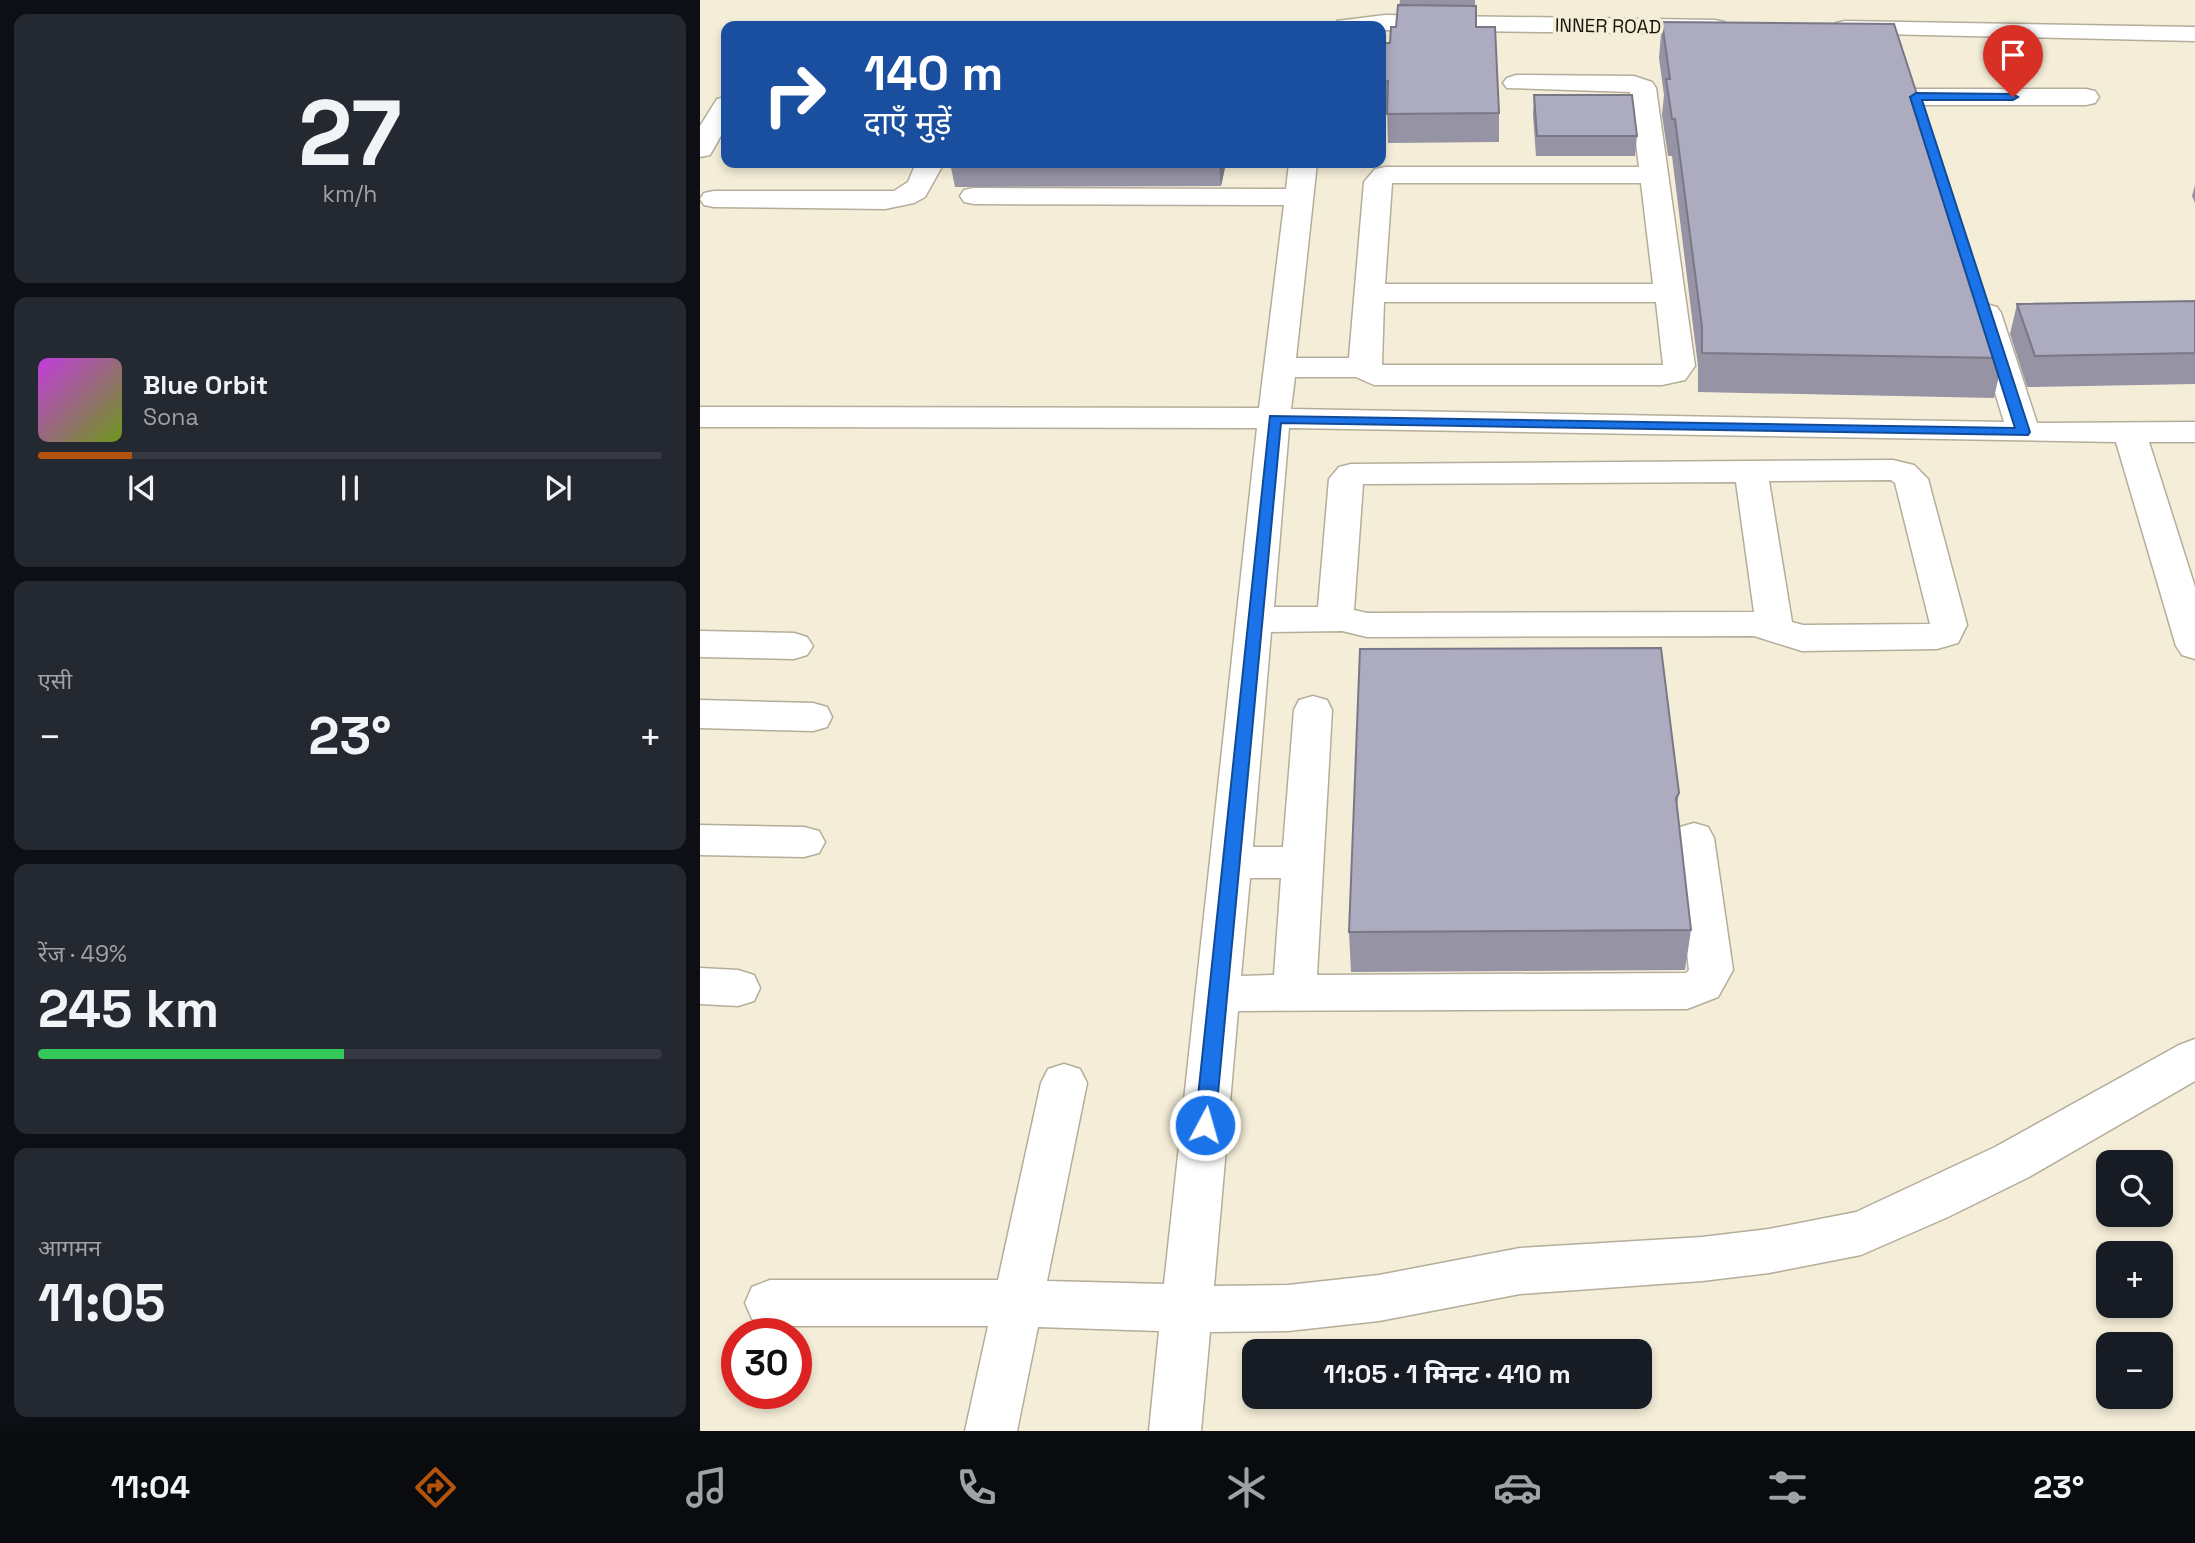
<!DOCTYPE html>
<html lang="hi">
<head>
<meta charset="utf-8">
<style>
	:root { --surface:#171b24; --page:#242831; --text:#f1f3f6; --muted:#9ea1a6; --line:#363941; --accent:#b45309 }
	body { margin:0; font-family:"Space Grotesk","Noto Sans Devanagari",sans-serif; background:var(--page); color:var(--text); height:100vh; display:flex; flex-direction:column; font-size:26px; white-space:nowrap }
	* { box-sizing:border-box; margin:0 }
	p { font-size:23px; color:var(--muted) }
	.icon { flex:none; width:38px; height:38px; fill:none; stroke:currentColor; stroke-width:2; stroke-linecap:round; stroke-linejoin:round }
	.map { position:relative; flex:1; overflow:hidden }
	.details { display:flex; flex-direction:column; gap:14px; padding:14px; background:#0d0f14; width:700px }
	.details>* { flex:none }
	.top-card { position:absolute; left:21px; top:21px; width:665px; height:147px; border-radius:14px; box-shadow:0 4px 10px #0003; background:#1a4fa0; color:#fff; overflow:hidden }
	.buttons { position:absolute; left:1396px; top:1150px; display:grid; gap:14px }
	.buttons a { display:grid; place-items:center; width:77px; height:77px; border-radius:14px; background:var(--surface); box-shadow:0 4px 10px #0003; font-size:35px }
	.speed { position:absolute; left:21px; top:1318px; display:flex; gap:14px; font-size:35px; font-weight:700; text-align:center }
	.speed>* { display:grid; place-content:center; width:91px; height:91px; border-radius:50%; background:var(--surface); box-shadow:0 4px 10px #0003; line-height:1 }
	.speed .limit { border:10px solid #d22; background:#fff; color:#111 }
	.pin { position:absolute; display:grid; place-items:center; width:60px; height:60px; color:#fff; margin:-72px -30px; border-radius:50% 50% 50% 0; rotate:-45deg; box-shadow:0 0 7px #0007 }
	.pin .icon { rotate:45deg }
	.me { position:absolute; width:77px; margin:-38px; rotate:6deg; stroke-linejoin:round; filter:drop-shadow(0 0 5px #0008) }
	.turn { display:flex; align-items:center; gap:24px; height:147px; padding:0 28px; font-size:32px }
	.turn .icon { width:91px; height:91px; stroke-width:2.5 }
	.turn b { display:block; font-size:49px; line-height:60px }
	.big { font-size:52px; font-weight:700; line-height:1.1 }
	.details .widget { flex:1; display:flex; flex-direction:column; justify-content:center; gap:10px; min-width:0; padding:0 24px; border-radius:14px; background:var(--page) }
	.details .dial { align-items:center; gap:0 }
	.dial b { font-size:91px; line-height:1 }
	.song { display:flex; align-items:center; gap:21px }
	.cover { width:84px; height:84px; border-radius:10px; background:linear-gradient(135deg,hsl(290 70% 55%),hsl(80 70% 35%)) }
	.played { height:7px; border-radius:4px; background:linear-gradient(90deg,var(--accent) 15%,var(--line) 15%) }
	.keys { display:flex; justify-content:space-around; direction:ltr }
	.heat { display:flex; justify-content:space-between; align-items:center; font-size:38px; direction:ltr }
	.charge { height:10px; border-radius:5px; background:linear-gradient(90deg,#34c759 49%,var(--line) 0) }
	.trip { position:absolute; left:542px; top:1339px; width:410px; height:70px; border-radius:14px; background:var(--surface); box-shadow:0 4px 10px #0003; font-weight:700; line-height:70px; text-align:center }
	.dock { display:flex; height:112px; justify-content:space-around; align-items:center; background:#090b0e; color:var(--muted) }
	.dock .icon { width:49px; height:49px }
	.dock .selected { color:var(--accent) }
	.dock b { font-size:32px; color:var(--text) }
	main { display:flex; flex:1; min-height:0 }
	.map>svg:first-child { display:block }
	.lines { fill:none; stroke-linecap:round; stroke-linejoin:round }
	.minor-casing { stroke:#b4ad9a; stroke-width:3 }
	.minor { fill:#fff; fill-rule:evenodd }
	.wall { fill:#9593a4 }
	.shaded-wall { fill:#797886 }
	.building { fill:#adabbf; stroke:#797886; stroke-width:2 }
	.route { fill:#1a73e8; stroke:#114b97; stroke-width:2 }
	.labels { text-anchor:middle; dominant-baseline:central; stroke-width:7; stroke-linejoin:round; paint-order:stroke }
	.far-street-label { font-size:19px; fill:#17150e; stroke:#f4edd8 }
</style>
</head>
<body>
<main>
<section class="details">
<div class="widget dial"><b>27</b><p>km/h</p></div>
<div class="widget">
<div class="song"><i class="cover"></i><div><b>Blue Orbit</b><p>Sona</p></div></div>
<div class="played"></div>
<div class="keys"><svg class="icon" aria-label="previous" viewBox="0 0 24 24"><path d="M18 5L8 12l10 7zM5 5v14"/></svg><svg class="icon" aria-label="pause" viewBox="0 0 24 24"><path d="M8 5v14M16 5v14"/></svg><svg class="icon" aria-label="next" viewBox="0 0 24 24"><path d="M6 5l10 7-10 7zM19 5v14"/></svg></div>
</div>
<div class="widget"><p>एसी</p>
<div class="heat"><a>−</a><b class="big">23°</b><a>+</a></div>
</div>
<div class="widget"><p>रेंज · 49%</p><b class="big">245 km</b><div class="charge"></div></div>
<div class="widget"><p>आगमन</p><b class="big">11:05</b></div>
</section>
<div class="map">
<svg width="1495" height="1431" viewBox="0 0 1495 1431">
	<rect width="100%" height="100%" fill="#f4edd8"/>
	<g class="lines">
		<defs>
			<g id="minor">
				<path d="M685 15 1015 20 1024 22 1027 27 1024 32 1015 34 681 30V26H634L637 21Z"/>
				<path d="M1145 21 1495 27V41L1136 33 1133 28 1136 23Z"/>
				<path d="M816 75 934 76 952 82 956 88 995 366 985 380 962 385H674L656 377H595L591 409 1304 422 1271 313 1275 307 1286 304 1297 307 1301 313 1337 423 1495 422V442H1449L1495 587V659L1482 655 1476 646 1416 442 589 428 574 607H618L629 479 639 467 651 464 1193 460 1214 465 1228 479 1267 625 1258 643 1237 649 1102 651 1054 636 667 637 642 631 571 632 553 847H583L594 710 599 700 613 696 627 700 632 710 617 975 986 973 989 970 974 838 980 827 994 823 1008 827 1014 838 1033 970 1018 997 987 1009 538 1011 514 1286 588 1285 679 1275 820 1248 1002 1237 1069 1229 1156 1212 1295 1147 1479 1045 1495 1039V1081L1329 1177 1248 1217 1161 1255 1069 1273 1002 1281 820 1294 679 1321 588 1331 510 1332 501 1431H449L459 1331 338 1327 317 1431H265L288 1326H70L52 1319 45 1303 52 1287 70 1280H298L341 1083 348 1069 364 1064 380 1069 387 1083 347 1281 464 1284 557 428 0 427V407L559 408 584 205 274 204 264 202 260 196 264 190 274 188 586 189 589 163H617L596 358H649L664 182 675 169 685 167H939L930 92 807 88 803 83 807 78ZM941 183 953 284H685L692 183ZM684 302H956L963 365H682ZM1191 480 1195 483 1230 624 1103 625 1092 622 1069 481ZM1036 482 1054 612 667 613 654 610 663 484ZM550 878H581L574 975 541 976Z"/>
				<path d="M1216 89H1386L1395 91 1399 97 1395 103 1386 105H1216L1207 103 1203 97 1207 91Z"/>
				<path d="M26 97V127L10 155 0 157V126L17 99Z"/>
				<path d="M216 163H244L225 197 214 203 185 209 14 207 4 205 0 199 4 193 14 191H194L208 182Z"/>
				<path d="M0 631 94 633 107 637 113 646 107 655 94 659 0 657Z"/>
				<path d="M0 700 113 703 127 707 132 717 127 727 113 731 0 728Z"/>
				<path d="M0 825 104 827 119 831 125 842 119 853 104 857 0 855Z"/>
				<path d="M0 968 38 970 54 975 60 988 54 1001 38 1006 0 1004Z"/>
			</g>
		</defs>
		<use href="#minor" class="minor-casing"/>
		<use href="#minor" class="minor"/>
	</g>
	<g class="wall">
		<path d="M700 0H775L776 27 799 113V142L688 143 687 110H681V43H690L696 27Z"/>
		<path d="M962 22 1303 358 1294 398 998 392V366L972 156H968L962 115 964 95 959 58Z"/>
		<path d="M834 95 937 136 935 156H836L833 115Z"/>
		<path d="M250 163H526L521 186 255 187Z"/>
		<path d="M1495 185V203L1492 196Z"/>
		<path d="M1495 301V384L1327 387 1310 334 1317 304Z"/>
		<path d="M979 793 977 805 991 930 985 970 651 972 649 932Z"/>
	</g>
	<path class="shaded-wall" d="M519 163H526L521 186Z"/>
	<g class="building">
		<path d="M698 5 776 6V27H795L799 113 687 114 688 81H681V43H690L691 27H696Z"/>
		<path d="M962 22 1194 24 1303 358 1002 353V327L975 119H972L966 79H970Z"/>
		<path d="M834 95H932L937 136H837Z"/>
		<path d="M1495 301V353L1335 356 1317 304Z"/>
		<path d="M961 648 979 793 976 798 991 930 649 932 660 649Z"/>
	</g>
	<path class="route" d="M1216 93 1313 94 1318 97 1313 100H1222L1330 432 1328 435 581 423 515 1125 512 1131 505 1134 498 1131 495 1125 570 416 1315 428 1210 97Z"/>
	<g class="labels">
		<g class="far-street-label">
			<text transform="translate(908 26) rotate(1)">INNER ROAD</text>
		</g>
	</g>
</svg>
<div class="buttons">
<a><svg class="icon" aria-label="search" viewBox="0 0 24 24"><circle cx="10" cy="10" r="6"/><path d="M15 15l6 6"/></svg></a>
<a>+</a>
<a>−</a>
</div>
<div class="speed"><div class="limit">30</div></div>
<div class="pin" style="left:1313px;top:97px;background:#d93025"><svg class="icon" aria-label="arrive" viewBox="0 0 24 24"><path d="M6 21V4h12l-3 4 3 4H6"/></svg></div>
<svg class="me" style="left:505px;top:1125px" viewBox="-20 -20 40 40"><circle r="17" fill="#1a73e8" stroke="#fff" stroke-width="3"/><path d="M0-11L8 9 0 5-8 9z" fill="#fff"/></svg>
<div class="trip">11:05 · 1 मिनट · 410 m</div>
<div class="top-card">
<div class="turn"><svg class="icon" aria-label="right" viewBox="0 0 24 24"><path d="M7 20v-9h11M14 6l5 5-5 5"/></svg><div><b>140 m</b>दाएँ मुड़ें</div></div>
</div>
</div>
</main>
<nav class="dock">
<b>11:04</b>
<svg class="icon selected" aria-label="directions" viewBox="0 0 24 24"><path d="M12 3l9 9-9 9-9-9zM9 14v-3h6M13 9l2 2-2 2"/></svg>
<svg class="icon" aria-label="music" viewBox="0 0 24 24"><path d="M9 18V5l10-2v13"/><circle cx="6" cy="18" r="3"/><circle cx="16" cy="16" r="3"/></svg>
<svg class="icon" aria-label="phone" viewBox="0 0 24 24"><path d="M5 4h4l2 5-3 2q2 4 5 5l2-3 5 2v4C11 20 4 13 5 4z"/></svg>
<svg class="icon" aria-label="climate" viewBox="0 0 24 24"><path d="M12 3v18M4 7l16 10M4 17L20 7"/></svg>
<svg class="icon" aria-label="car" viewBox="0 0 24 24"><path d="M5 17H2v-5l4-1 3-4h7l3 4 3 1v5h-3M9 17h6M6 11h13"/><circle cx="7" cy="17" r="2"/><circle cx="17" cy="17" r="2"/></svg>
<svg class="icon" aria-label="filters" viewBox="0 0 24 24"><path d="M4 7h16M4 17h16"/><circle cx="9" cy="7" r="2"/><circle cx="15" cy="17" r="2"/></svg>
<b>23°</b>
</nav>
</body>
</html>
